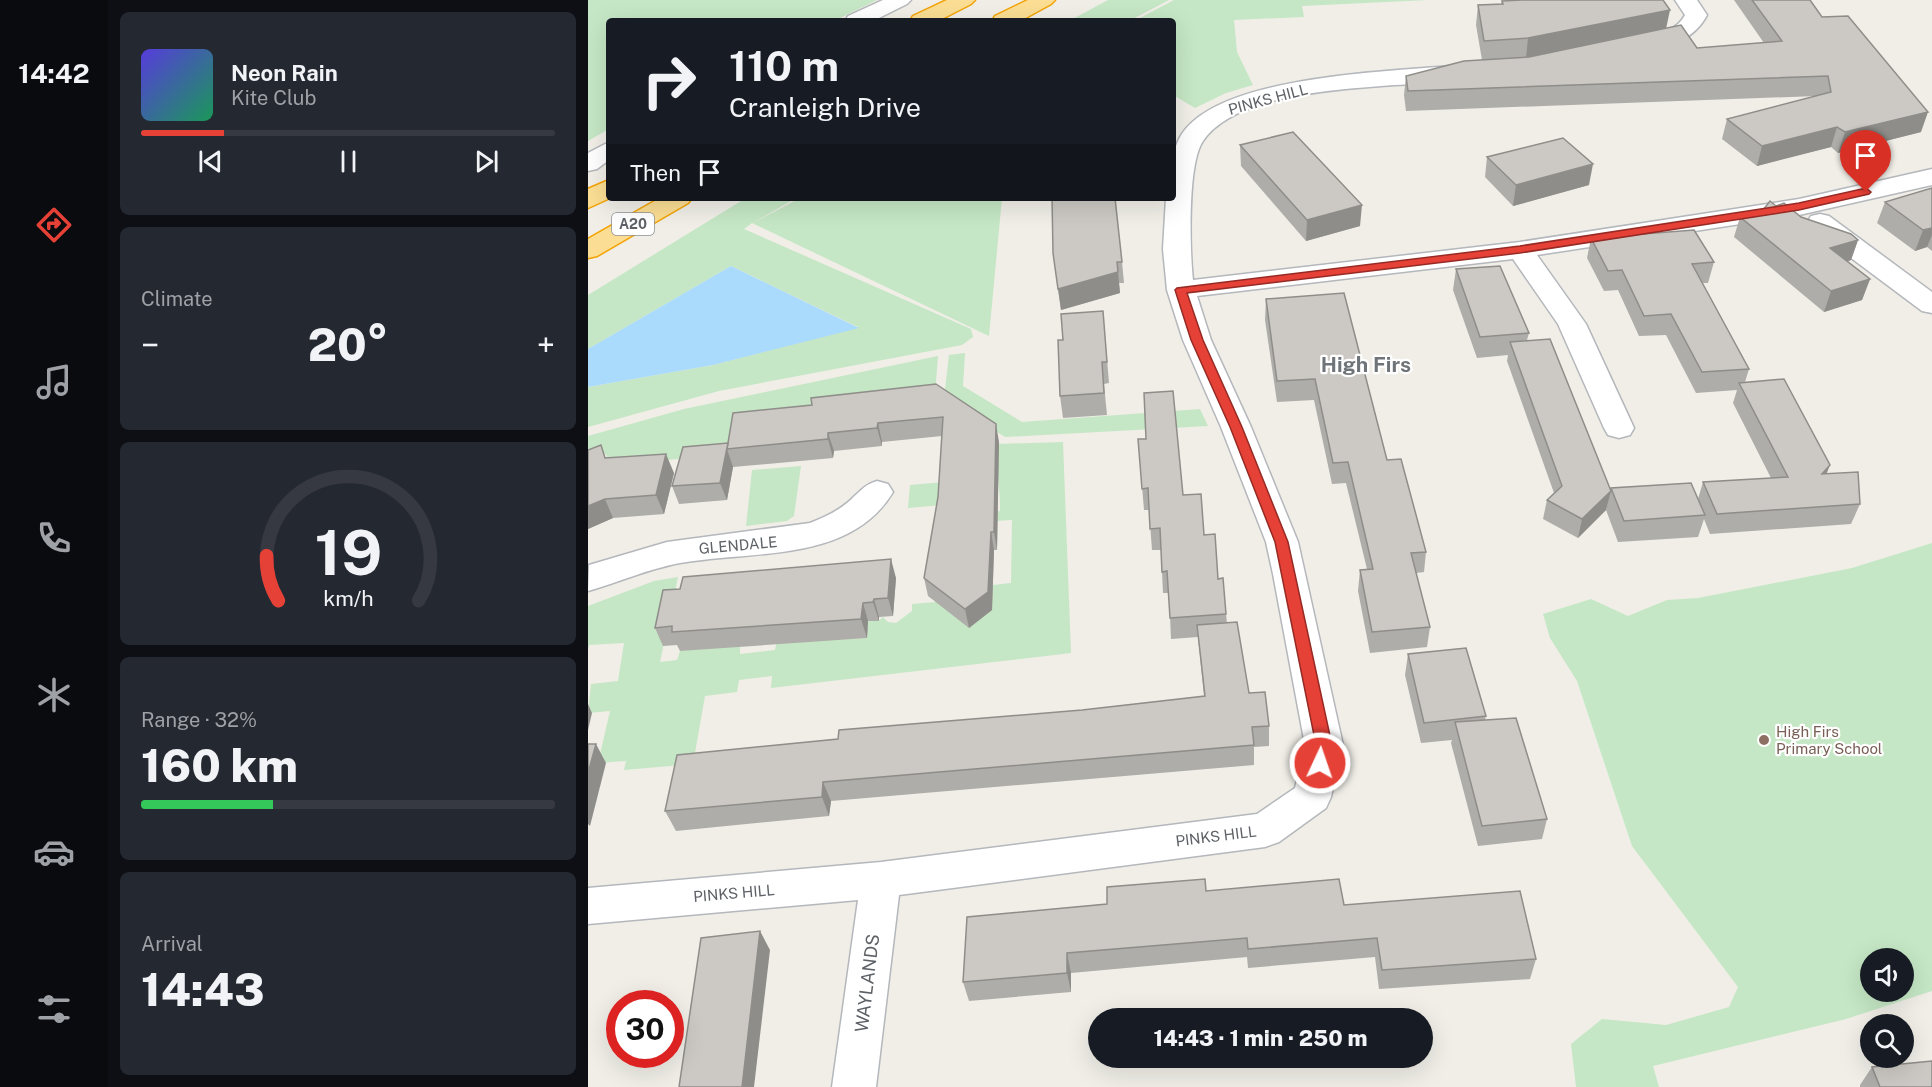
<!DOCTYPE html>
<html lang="en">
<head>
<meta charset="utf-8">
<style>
	:root { --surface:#171b24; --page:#242831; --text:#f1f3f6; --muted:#9ea1a6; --line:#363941; --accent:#e64137 }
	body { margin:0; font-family:"Public Sans",sans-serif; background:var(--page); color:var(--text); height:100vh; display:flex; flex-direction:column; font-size:22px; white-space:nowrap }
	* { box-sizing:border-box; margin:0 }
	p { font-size:20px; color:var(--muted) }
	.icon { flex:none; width:33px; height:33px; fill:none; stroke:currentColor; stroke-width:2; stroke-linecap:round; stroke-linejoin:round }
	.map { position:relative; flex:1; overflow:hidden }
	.details { display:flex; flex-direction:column; gap:12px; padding:12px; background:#0d0f14; width:480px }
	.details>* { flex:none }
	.hud { position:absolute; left:18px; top:18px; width:570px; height:183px; border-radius:6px; box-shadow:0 6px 24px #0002; background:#171b24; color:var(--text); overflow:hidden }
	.buttons { position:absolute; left:1272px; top:948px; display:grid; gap:12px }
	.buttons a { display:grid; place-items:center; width:54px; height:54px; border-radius:50%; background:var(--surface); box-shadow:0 6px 24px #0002; font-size:30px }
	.speed { position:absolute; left:18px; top:990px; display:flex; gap:12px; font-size:30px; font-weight:700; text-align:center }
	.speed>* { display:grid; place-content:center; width:78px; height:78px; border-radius:50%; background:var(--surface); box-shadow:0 6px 24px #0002; line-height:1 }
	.speed .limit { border:9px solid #d22; background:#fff; color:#111 }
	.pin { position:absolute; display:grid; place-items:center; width:51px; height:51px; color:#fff; margin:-62px -26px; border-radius:50% 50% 50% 0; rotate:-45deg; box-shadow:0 0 6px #0007 }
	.pin .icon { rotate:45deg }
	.me { position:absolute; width:66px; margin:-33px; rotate:3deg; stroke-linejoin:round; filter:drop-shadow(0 0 4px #0008) }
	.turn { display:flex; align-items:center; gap:21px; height:126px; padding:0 24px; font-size:27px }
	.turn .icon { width:78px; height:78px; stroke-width:2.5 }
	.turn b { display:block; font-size:42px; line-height:51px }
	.then { display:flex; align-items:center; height:57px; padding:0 24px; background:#0003; gap:12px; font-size:22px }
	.big { font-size:45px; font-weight:800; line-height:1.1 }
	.details .tile { flex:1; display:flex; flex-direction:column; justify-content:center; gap:9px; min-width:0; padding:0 21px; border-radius:9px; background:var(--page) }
	.details .dial { align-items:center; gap:0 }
	.dial svg { height:156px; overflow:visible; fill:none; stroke:var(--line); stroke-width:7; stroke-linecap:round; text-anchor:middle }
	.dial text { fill:var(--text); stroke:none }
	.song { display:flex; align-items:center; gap:18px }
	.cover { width:72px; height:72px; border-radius:9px; background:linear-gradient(135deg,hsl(250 70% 55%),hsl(150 70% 35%)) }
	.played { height:6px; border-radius:3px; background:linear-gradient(90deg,var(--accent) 20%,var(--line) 20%) }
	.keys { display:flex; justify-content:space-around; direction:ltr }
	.heat { display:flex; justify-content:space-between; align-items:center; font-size:33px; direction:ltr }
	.charge { height:9px; border-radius:4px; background:linear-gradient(90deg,#34c759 32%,var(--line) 0) }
	.trip { position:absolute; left:500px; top:1008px; width:345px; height:60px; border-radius:30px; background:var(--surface); box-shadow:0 6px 24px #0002; font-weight:800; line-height:60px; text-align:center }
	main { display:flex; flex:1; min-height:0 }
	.tabs { display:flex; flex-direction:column; width:108px; justify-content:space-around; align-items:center; background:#090b0e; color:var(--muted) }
	.tabs .icon { width:42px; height:42px }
	.tabs .selected { color:var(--accent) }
	.tabs b { font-size:27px; color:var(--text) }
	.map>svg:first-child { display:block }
	.green { fill:#c5e7c5; fill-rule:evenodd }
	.water { fill:#aadbfd }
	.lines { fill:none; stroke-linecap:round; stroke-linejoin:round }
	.minor-casing { stroke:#b4b7bb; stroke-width:3 }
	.highway-casing { stroke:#f3a305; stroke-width:3 }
	.minor { fill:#fff; fill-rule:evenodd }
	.highway { fill:#fbde94; fill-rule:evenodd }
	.wall { fill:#afada9 }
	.shaded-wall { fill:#8f8d89 }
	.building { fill:#ccc9c4; stroke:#8f8d89; stroke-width:1.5 }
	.route { fill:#e64137; stroke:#962a24; stroke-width:1.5 }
	.education-dot { fill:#8d6e63; stroke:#fff; stroke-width:2 }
	.labels { text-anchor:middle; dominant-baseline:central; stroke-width:4.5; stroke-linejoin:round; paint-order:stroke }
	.shield { fill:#fff; stroke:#8e9195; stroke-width:1.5 }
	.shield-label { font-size:14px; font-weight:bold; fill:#5e6267 }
	.street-label { font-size:15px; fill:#5e6267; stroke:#fff }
	.education-label { font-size:15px; fill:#785e54; stroke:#fff; text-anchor:start }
	.near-street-label { font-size:18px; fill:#5e6267; stroke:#fff }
	.district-label { font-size:21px; font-weight:bold; fill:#6f7479; stroke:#fff }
</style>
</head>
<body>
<main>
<nav class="tabs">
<b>14:42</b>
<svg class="icon selected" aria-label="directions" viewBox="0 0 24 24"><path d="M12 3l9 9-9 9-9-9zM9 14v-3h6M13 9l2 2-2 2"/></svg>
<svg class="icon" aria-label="music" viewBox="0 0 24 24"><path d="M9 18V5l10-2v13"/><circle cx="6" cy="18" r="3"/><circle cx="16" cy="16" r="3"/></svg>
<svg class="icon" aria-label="phone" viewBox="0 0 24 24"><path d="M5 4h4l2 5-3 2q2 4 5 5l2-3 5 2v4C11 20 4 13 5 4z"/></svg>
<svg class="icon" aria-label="climate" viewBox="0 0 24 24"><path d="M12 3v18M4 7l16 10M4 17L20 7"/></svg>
<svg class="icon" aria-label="car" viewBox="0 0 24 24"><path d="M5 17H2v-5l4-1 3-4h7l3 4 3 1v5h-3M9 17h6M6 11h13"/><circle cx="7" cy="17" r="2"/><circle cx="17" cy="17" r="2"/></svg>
<svg class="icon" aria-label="filters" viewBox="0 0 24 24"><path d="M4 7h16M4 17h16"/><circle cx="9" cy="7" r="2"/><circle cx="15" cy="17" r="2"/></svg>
</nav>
<section class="details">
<div class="tile">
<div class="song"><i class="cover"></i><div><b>Neon Rain</b><p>Kite Club</p></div></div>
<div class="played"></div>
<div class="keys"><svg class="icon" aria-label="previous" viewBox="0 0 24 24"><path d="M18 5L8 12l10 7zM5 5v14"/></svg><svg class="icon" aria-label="pause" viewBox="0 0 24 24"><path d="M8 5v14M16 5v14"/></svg><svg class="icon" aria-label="next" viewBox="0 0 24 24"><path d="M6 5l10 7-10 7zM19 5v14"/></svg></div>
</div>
<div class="tile"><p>Climate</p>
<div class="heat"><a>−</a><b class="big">20°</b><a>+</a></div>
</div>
<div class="tile dial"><svg viewBox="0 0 100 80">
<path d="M14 69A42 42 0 1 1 86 69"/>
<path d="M14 69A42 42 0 0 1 8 46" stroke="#e64137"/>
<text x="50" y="56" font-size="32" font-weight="700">19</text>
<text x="50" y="72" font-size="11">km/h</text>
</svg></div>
<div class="tile"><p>Range · 32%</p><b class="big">160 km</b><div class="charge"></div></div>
<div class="tile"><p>Arrival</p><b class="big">14:43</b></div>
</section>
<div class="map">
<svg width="1344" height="1087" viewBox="0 0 1344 1087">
	<rect width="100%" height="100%" fill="#f0eee7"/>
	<g class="green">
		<path d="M0 0H289L246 21H21V129L0 141Z"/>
		<path d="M520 0H581L541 21H481Z"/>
		<path d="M586 0H840L714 6 716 17 646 20 649 52 665 85 638 93 607 108 585 95V21H546Z"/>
		<path d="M158 198H208L165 223 212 198H414L401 336 164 223 156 229 383 329 385 337 374 345 131 391 0 427V387L125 365 270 327 143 266 0 349V295Z"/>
		<path d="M377 353 375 386 434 422 612 409 620 426 417 437 356 398 361 355Z"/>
		<path d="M350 356 347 395 148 454 21 465 18 454 0 462V436L96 409Z"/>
		<path d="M475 442 483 653 183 688 184 676 151 680 149 692 117 696 105 764 36 770 38 761 10 763 22 711 0 713 3 684 30 681 36 643 1 645 0 650V606L66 581 90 577 72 662 89 660 92 651 152 645V654L187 650 191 629 245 640 278 638 280 621H290L295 617 300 622 308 623 324 611V604L348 602 360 590 423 583 424 520 407 521V512L412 511V502L408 444Z"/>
		<path d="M213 466 206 516 199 521 158 526 164 470Z"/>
		<path d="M356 482 354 505 320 508 322 485Z"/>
		<path d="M1344 543V991L1258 1019 1065 1066 1071 1087H988L983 1044 1014 1019 1078 1025 1141 1007 1150 987 1044 846 989 681 962 638 955 614 1003 599 1040 616 1079 600 1110 598 1264 568ZM1282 958H1316V992H1282Z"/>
	</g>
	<path class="water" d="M143 266 271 328 125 365 0 387V349Z"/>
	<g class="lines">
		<defs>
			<g id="minor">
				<path d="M295 0H323L319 4 285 21H257L260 16Z"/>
				<path d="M1087 0H1109L1119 15C1107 39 1074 54 1047 48L1044 43 1047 38C1066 34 1087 34 1097 15Z"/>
				<path d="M862 66 870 68 873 73 870 78C845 84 818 84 793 86 743 90 645 96 615 141 599 164 602 252 605 280L932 242 1211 199 1344 169V185L1211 215 949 255 998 324 1046 428 1042 435 1031 438 1020 435 1016 428 970 324 925 259 609 296 623 340 663 427 710 542 755 745 743 797 738 808 691 842 677 847 311 895 288 1087H244L270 900 0 924V888L293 862 669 814 707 788 717 745 685 574 678 542 633 427 595 340 579 290 575 249 578 198H585C585 179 582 156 591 139 623 76 798 72 862 66Z"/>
				<path d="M21 142V160L9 169 0 171V153Z"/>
				<path d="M1232 214 1241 216 1344 292V313L1334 311 1223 228 1219 222 1223 216Z"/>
				<path d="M289 481 300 484 305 492C262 564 163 550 92 563 60 569 31 582 0 591L1 565 79 542 222 523C235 518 248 512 259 503 270 494 275 485 289 481Z"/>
			</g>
			<g id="highway">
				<path d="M359 0H387L383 4 350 21H322L325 16Z"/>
				<path d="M440 0H467L463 4 432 21H404L407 16Z"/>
				<path d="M21 180 22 198 0 208V189Z"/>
				<path d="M72 198H104L100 203 9 256 0 258V239Z"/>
			</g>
		</defs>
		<use href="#minor" class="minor-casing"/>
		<use href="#highway" class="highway-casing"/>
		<use href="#minor" class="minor"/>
		<use href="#highway" class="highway"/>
	</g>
	<g class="wall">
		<path d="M1146 0H1222L1234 17 1333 132 1250 153 1243 147 1169 166 1134 139 1139 119 1229 96 818 111 816 95 818 76 894 60 888 25 890 5 913 4 914 1 1078 28 1109 48 1176 43Z"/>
		<path d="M652 145 772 226 718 241 653 166Z"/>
		<path d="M899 157 1001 185 925 206 897 177Z"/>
		<path d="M1344 188V251L1339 247 1327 251 1289 223 1297 202Z"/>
		<path d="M1188 206 1270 240 1263 260 1259 262 1282 279 1274 300 1236 312 1146 237 1152 217Z"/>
		<path d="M1003 238 1126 262 1120 283H1114L1161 369 1157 382 1238 474 1272 504 1263 524 1122 534 1116 519 1110 537 1030 542 1018 510 1023 488 1110 499 1115 482 1183 478 1145 403 1149 390 1108 393 1078 335 1051 336 1030 290 1016 291 999 258Z"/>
		<path d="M465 253 534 262 536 283H531L532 293 473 310Z"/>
		<path d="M868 269 941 333 939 340 1023 491 1018 510 990 538 955 519 959 500 966 493 919 361 920 355 889 358 865 290Z"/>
		<path d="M678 299 799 460 838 552 836 572 828 573 842 627 839 647 782 653 770 591 772 570 779 569 758 483 744 484 726 400 689 402 677 320Z"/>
		<path d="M515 311 521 383 516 384 519 415 475 418 472 396 475 340Z"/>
		<path d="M348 384 411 442 409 550H406L404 610 381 628 340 596 336 578 350 497 354 436 294 442V446L246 451 245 458 145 467 139 500 91 504 84 486 140 444 224 405Z"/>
		<path d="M550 439 595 495 616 535 630 579 638 614 639 623 661 693 681 726V746L666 747V765L243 801 241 816 88 831 77 811 250 739 616 696 610 637 583 639 581 593H575L573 550H564L561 510H556Z"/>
		<path d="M19 458 86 473 76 514 25 518 0 529Z"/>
		<path d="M308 578 305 616 291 617V621H280L279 638 92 651 89 645 75 646 67 628Z"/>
		<path d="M820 654 898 716 897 720 959 819 954 839 890 846 863 743 864 740 833 743 817 675Z"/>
		<path d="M618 891 756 905 948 959 942 979 791 989 787 957 660 968 659 957 483 973V992L381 1001 375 982 519 904Z"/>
		<path d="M1284 1067 1344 1087H1272V1085Z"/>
	</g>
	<g class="shaded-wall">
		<path d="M1082 10 1078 29 938 58 940 38Z"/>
		<path d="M1340 112 1333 132 1250 153 1257 132Z"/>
		<path d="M1249 127 1243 147 1169 166 1174 146Z"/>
		<path d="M1005 164 1001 185 925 206 928 185Z"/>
		<path d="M774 205 772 226 718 241 719 220Z"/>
		<path d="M1344 228V235L1339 247 1327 251 1335 230Z"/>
		<path d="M1270 240 1263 260 1235 269 1242 248Z"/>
		<path d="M529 262 532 293 473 310 470 289Z"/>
		<path d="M1282 279 1274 300 1236 312 1243 291Z"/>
		<path d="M290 423 294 442V446L289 428Z"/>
		<path d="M408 424 411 442 409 550 406 532Z"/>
		<path d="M240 433 246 451 245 458 240 439Z"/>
		<path d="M139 449 145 467 139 500 132 483Z"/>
		<path d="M78 454 86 473 76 514 68 495Z"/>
		<path d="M1242 465 1234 485V474Z"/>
		<path d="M1023 491 1018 510 990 538 994 519Z"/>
		<path d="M17 499 25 518 0 529V506Z"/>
		<path d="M403 532 406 550 404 610 381 628 377 609Z"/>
		<path d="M303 559 308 578 305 616 300 598Z"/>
		<path d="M286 599 291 617V621L285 602Z"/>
		<path d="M275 603 280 621 279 638 273 619Z"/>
		<path d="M0 704 4 713 0 730Z"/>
		<path d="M8 744 18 763 2 826 0 824V773Z"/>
		<path d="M235 782 243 801 241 816 234 797Z"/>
		<path d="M172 931 182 950 166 1087H154Z"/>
		<path d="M479 953 483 973V992L479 973Z"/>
	</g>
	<g class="building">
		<path d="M934 0H1075L1082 10 940 38 896 41 890 5 915 4 914 1Z"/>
		<path d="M1164 0H1222L1234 17 1260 16 1340 112 1257 132 1249 127 1174 146 1139 119 1243 92 1240 76 820 91 818 76 876 61 941 57 1093 25 1109 48 1194 41Z"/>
		<path d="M705 132 774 205 719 220 652 145Z"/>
		<path d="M975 138 1005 164 928 185 899 157Z"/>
		<path d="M1344 188V228L1335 230 1297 202Z"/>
		<path d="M464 198H527L534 262H529L530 272 470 289 465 253Z"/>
		<path d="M1182 201 1188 206 1196 203 1213 217 1263 234 1270 240 1242 248 1282 279 1243 291 1152 217 1175 210Z"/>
		<path d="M1106 230 1126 262 1104 264 1161 369 1114 372 1083 314 1056 316 1034 270 1020 271 1003 238Z"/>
		<path d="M912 266 941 333 892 337 868 269Z"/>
		<path d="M756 293 799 460 813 459 838 552 823 553 842 627 784 632 772 570 785 569 760 462 745 463 727 379 689 381 678 299Z"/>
		<path d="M515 311 519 362H514L516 393 472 396 470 340H475L473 314Z"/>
		<path d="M962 339 1023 491 994 519 959 500 974 486 922 342Z"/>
		<path d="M1196 379 1242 465 1234 474 1270 472 1272 504 1129 514 1115 482 1200 477 1151 383Z"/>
		<path d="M348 384 408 424 406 532H403L400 592 377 609 336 578 350 497 355 417 290 423 289 428 240 433V439L139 449 145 413 224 405 223 398Z"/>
		<path d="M585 391 595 495 613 494 616 535 627 534 630 579 635 578 638 614 582 618 579 571 574 572 572 528 562 529 560 488 554 489 550 439H558L556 393Z"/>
		<path d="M140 443 132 483 84 486 95 447Z"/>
		<path d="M13 445 17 458 78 454 68 495 17 499 0 506V450Z"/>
		<path d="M1103 483 1117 515 1036 521 1023 488Z"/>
		<path d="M303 559 300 598 286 599 285 602 275 603 273 619 84 632V626L67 628 75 590 92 589 95 577Z"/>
		<path d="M649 622 661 693 677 692 681 726 664 727 666 745 235 782 234 797 77 811 89 755 250 739 251 730 494 710 617 696 609 625Z"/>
		<path d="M878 648 898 716 836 723 820 654Z"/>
		<path d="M928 718 959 819 894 826 867 722Z"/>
		<path d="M0 744H8L0 773Z"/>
		<path d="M617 879 618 891 751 879 756 905 932 891 948 959 794 970 789 938 660 949 659 938 479 953V973L375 982 379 917 519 904V887Z"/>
		<path d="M172 931 154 1087H91L113 938Z"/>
		<path d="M1344 1061V1087H1292L1284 1067Z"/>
	</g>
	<path class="route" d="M1278 188 1283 192 1281 194 1211 210 932 253 599 293 615 340 654 427 700 542 744 745 738 767H726L724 763 728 745 687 542 642 427 603 340 587 290 589 288 932 246 1211 203Z"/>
	<circle class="education-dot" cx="1176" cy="740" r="6"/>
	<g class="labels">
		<rect class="shield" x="24" y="213" width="42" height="22" rx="4.5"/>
		<g class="shield-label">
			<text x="45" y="224">A20</text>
		</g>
		<g class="street-label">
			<text transform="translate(680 99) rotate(-15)">PINKS HILL</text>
			<text transform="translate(150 545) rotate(-5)">GLENDALE</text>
			<text transform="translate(628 836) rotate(-7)">PINKS HILL</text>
			<text transform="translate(146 893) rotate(-5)">PINKS HILL</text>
		</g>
		<g class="education-label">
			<text x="1188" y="731">High Firs<tspan x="1188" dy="17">Primary School</tspan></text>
		</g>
		<g class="near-street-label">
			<text transform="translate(279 983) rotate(-83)">WAYLANDS</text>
		</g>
		<g class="district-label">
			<text x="778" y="364">High Firs</text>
		</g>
	</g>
</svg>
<div class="buttons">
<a><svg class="icon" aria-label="sound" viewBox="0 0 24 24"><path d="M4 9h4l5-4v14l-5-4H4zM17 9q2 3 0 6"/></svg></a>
<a><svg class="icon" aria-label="search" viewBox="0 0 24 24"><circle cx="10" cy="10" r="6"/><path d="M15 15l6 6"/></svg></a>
</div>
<div class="speed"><div class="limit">30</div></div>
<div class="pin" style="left:1278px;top:192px;background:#d93025"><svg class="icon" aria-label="arrive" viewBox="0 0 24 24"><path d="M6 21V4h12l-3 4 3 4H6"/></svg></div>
<svg class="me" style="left:732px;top:763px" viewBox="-20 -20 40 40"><circle r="17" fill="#e64137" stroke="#fff" stroke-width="3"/><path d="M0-11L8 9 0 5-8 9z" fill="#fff"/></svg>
<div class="trip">14:43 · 1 min · 250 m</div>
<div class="hud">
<div class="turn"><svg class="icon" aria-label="right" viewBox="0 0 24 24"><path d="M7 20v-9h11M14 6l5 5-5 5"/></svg><div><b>110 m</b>Cranleigh Drive</div></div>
<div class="then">Then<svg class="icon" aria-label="arrive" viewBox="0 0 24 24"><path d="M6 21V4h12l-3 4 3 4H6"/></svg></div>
</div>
</div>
</main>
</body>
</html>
